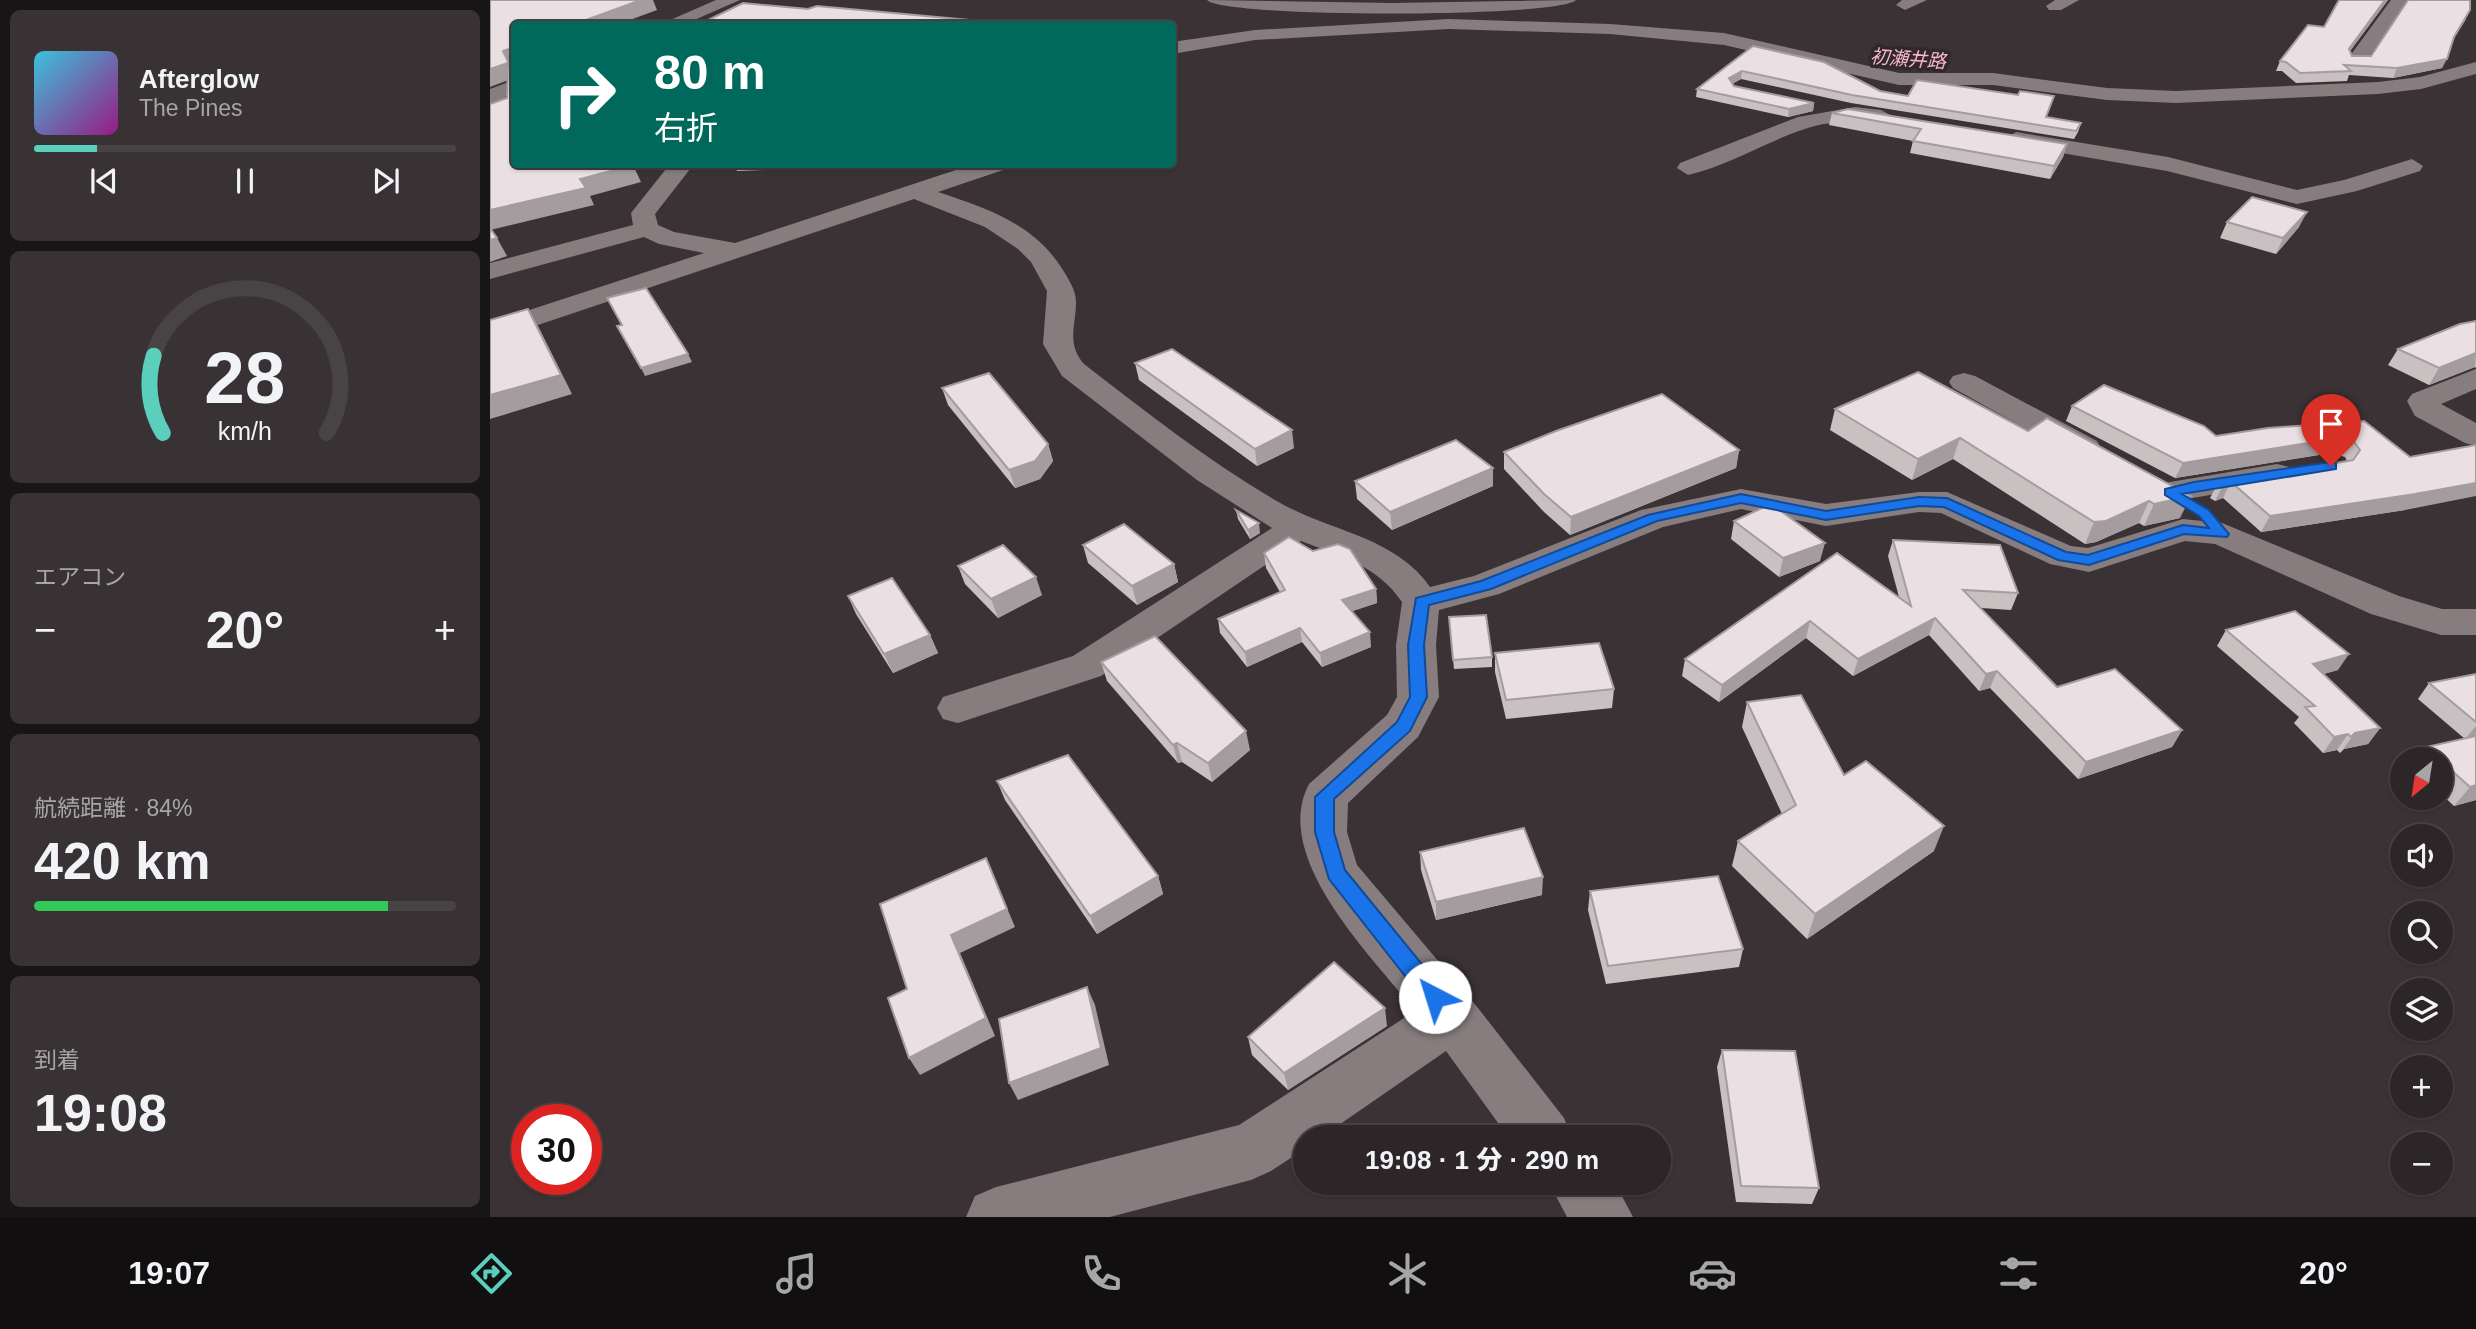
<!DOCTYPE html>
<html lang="ja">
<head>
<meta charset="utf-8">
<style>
	:root { --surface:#2c2628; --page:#383234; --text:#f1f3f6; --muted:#a6a5a8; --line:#484345; --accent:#5bcebc }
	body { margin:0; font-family:Arial,"Noto Sans JP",sans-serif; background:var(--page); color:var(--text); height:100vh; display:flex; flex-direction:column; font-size:26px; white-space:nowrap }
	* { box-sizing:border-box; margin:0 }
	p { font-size:23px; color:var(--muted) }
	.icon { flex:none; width:38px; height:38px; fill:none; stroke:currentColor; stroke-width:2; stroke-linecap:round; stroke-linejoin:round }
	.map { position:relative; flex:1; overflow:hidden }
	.side { display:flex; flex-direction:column; gap:10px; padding:10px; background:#181516; width:490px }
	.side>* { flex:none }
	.guide { position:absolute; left:21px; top:21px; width:665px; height:147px; border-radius:7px; box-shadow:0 2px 5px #0004,0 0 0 2px var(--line); background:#00695c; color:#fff; overflow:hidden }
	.needle { width:46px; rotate:210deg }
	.tools { position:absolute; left:1900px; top:747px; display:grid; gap:14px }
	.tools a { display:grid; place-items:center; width:63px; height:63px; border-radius:50%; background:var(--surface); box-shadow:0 2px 5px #0004,0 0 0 2px var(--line); font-size:35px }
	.speed { position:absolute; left:21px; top:1104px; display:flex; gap:14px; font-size:35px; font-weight:700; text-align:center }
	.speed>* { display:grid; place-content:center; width:91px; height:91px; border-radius:50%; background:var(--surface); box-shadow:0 2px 5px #0004,0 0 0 2px var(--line); line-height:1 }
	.speed .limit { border:10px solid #d22; background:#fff; color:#111 }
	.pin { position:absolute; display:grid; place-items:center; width:60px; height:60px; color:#fff; margin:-72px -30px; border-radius:50% 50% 50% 0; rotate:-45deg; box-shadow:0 0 7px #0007 }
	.pin .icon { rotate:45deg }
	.me { position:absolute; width:77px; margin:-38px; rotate:320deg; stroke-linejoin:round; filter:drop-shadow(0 0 5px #0008) }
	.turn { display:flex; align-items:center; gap:24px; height:147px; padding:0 28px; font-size:32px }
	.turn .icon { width:91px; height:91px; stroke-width:2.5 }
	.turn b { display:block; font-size:49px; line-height:60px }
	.big { font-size:52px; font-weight:800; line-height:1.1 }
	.side .card { flex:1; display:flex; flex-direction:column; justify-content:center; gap:10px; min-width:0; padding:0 24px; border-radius:10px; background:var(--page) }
	.side .dial { align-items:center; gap:0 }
	.dial svg { height:182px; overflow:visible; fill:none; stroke:var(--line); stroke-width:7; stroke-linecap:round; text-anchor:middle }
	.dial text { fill:var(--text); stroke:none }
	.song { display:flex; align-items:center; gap:21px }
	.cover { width:84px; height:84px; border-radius:10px; background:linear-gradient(135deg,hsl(190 70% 55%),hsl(310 70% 35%)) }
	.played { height:7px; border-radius:4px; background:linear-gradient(90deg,var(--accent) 15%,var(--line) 15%) }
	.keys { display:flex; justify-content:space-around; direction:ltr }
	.heat { display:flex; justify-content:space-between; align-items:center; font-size:38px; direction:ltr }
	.charge { height:10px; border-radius:5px; background:linear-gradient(90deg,#34c759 84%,var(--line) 0) }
	.trip { position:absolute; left:803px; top:1125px; width:378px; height:70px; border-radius:35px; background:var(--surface); box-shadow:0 2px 5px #0004,0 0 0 2px var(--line); font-weight:800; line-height:70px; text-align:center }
	.tab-bar { display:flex; height:112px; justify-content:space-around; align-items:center; background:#120f10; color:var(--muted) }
	.tab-bar .icon { width:49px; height:49px }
	.tab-bar .on { color:var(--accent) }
	.tab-bar b { font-size:32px; color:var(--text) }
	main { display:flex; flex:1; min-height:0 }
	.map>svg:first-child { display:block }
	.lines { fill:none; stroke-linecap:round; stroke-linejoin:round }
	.street { fill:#877d7f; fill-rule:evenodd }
	.secondary { fill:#877d7f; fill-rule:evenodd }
	.wall { fill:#c9c0c2 }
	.shaded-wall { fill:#a49c9e }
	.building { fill:#eadfe2; stroke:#a49c9e; stroke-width:2 }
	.route { fill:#1a73e8; stroke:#114b97; stroke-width:2 }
	.labels { text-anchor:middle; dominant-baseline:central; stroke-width:7; stroke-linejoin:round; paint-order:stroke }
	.far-water-label { font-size:19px; font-style:italic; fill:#f9b8ca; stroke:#31282b }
</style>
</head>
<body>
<main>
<section class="side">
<div class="card">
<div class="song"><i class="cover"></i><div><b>Afterglow</b><p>The Pines</p></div></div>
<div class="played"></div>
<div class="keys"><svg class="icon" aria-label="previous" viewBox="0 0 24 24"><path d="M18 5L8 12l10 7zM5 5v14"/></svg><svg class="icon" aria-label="pause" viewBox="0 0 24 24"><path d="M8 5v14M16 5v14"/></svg><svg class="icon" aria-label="next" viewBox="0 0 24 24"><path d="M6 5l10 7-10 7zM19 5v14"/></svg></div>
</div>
<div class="card dial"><svg viewBox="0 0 100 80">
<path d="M14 69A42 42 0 1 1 86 69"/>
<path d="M14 69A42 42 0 0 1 10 35" stroke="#5bcebc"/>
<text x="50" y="56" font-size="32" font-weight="700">28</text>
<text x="50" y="72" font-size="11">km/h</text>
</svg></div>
<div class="card"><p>エアコン</p>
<div class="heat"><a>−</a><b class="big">20°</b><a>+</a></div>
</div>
<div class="card"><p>航続距離 · 84%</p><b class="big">420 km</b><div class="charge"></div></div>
<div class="card"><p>到着</p><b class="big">19:08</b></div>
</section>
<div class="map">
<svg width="1986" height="1217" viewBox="0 0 1986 1217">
	<rect width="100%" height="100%" fill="#3b3235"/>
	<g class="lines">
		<g class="street">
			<path d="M1437 0 1415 10 1406 5 1412 0Z"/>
			<path d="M1565 0H1589L1571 10H1559L1556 6Z"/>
			<path d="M1901 0H1919L1874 64H1860L1857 60Z"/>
			<path d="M959 19 1120 24 1234 33 1409 73H1503L1617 88 1686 91 1888 82 1930 77 1986 62V74L1931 89 1888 94 1686 103 1617 100 1503 85H1409L1234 45 1120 34 959 29 765 40 682 54V42L765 30Z"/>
			<rect x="0" y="97" width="24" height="12"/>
			<path d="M1365 107 1391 110 1402 116C1396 124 1344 121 1329 125 1284 136 1244 164 1198 175L1187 168 1190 163 1308 117Z"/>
			<path d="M1526 132 1678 157 1807 190 1854 180 1922 159 1933 166 1930 171 1867 191 1807 204 1677 171 1518 144 1515 139Z"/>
			<path d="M180 164H204L165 214 168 225 184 232 245 243 484 164H519L516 169 448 192C496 208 542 223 571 267 577 277 586 289 586 302 586 326 576 343 594 364 656 412 717 460 785 500 836 531 904 535 940 587L984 576 1151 510 1251 489 1336 504 1429 492H1457L1581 546 1598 548 1693 519 1732 523 1909 596 1952 609H1986V635H1951L1881 614 1725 544 1695 541 1599 572 1560 564 1451 513 1429 512 1336 526 1251 509 1173 527 1009 594 949 610 946 645 949 697 928 737 858 803 857 832 867 865 988 1008 1074 1118 1082 1138H1019L956 1051 830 1138H816V1148L781 1171 761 1180 620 1217H476L485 1196 506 1187 749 1125 925 1011C883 957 780 858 819 784L897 715 907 697 906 645 912 602C887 565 850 556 811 541L611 676 468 723 453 719 447 708 453 697 583 656 782 528 707 480 572 376 553 344 557 291 541 262 528 249 495 227 424 199 0 341V323L214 253 169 244 154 237 0 279V263L143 225 141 213Z"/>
			<path d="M1986 369V389L1951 404 1986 423V446L1975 443 1925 416 1917 401 1922 394Z"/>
			<path d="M1474 373 1485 376 1607 441 1611 448 1607 455 1595 458 1583 455 1463 388 1459 382 1463 376Z"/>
			<path d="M1787 464 1799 467 1804 474 1799 481 1680 502 1668 499 1663 492 1668 485 1680 482Z"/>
			<path d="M1059 1183H1125L1143 1217H1077Z"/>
		</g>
		<g class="secondary">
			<path d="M226 0H250L195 24H171Z"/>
			<path d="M717 0 902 3 1086 0C1069 18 733 18 717 0Z"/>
			<path d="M24 80V93L0 103V89Z"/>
		</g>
	</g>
	<g class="wall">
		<path d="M1849 0H1898L1860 51 1862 56H1881L1976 19 1963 40 1952 68 1903 78 1859 75 1857 81 1806 83 1792 71H1786L1790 61 1834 27Z"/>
		<path d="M1263 46 1390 91 1591 123 1588 132 1584 139 1361 103 1251 79 1242 84 1244 86 1324 103 1323 111 1298 117 1206 97 1207 89Z"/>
		<path d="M1342 113 1577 144 1573 157 1560 179 1420 153 1423 141 1339 125Z"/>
		<path d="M244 164H303L299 169 247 171Z"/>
		<path d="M1737 222 1809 227 1786 254 1730 238Z"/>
		<path d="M1986 321V368L1985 367 1939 385 1898 365 1908 349Z"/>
		<path d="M645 363 804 448 767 466 649 380Z"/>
		<path d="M1428 372 1690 518 1654 526 1649 523 1606 542 1595 544 1463 459 1422 480 1340 430 1345 409Z"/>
		<path d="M452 388 558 444 563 461 550 479 525 488 458 405Z"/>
		<path d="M1582 406 1726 436 1874 421 1915 510 1771 532 1733 498 1725 501 1720 498 1728 483 1857 461 1855 457 1841 453 1685 478 1576 421Z"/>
		<path d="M1249 450 1246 468 1080 535 1054 512 1014 469V452Z"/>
		<path d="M1003 468V486L902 530 867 499 865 481Z"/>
		<path d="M746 510 770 533 760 539 748 519Z"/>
		<path d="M1244 521 1330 561 1289 577 1241 539Z"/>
		<path d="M1403 540 1528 593 1521 610 1491 608 1567 687 1692 730 1682 747 1588 779 1500 688 1489 691 1439 635 1363 676 1316 638 1229 702 1192 676 1195 659 1347 553 1409 597 1398 556Z"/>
		<path d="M593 545 684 564 688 582 647 605 598 563Z"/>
		<path d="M774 553 886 589 887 603 862 611 881 647 832 667 812 642 757 667 730 633 728 619 790 592 776 568Z"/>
		<path d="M468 566 552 595 508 618 475 584Z"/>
		<path d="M358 596 440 635 448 653 403 673 366 614Z"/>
		<path d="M959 617 1002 657V667L964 669Z"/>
		<path d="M1736 630 1848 670 1833 674 1890 728 1878 744 1854 749 1850 753 1847 750 1833 753 1804 723 1809 717 1727 646Z"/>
		<path d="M1005 653 1124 689 1122 708 1016 719 1005 672Z"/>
		<path d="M611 662 760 750 722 782 692 762 688 763 617 681Z"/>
		<path d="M1986 674V800L1964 806 1951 794V760H1926L1936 747 1975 739 1928 699 1939 683Z"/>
		<path d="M1257 702 1354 775 1444 851 1317 939 1242 866 1248 841 1292 814 1252 727Z"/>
		<path d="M507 781 668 876 673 894 607 934 515 800Z"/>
		<path d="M930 852 1052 895 946 920 931 870Z"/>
		<path d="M1100 891 1253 949 1249 967 1116 984 1098 910Z"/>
		<path d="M897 1026 798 1090 762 1055 758 1037Z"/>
		<path d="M1232 1050 1329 1188 1322 1204 1246 1202 1227 1067Z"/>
	</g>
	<g class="shaded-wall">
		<path d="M151 0H163L167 10 129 24H85Z"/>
		<path d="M1895 0H1898L1855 58 1859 49Z"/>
		<path d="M24 47V65L20 66 13 51Z"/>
		<path d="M1957 59 1952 68 1903 78 1907 68Z"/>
		<path d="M18 63 24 78 0 87V69Z"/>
		<path d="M1252 71 1251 79 1238 86 1239 78Z"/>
		<path d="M1324 103 1323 111 1298 117 1299 109Z"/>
		<path d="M1577 144 1573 157 1560 179 1564 166Z"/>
		<path d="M143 165 151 182 100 196 104 205 0 230V210L90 179Z"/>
		<path d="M1817 212 1809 227 1786 254 1793 238Z"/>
		<path d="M7 238 17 256 0 262V240Z"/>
		<path d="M38 309 49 328 82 394 0 419V395Z"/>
		<path d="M1986 353 1985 367 1939 385 1949 368Z"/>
		<path d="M198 354 202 362 155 376 151 368Z"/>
		<path d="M802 430 804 448 767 466 765 449Z"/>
		<path d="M1470 438 1463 459 1422 480 1428 459Z"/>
		<path d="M1849 438 1841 453 1685 478 1693 463Z"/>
		<path d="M558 444 563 461 550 479 525 488 519 470Z"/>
		<path d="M1249 450 1246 468 1080 535 1081 517Z"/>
		<path d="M1003 468V486L902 530 900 512Z"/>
		<path d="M1741 482 1733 498 1725 501 1733 485Z"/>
		<path d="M1986 483V496L1915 510 1771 532 1780 516Z"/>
		<path d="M1701 496 1690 518 1654 526 1664 504Z"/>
		<path d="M1659 501 1649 523 1606 542 1595 544 1604 522Z"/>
		<path d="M769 523 770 533 760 539 758 530Z"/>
		<path d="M1335 543 1330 561 1289 577 1293 558Z"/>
		<path d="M684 564 688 582 647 605 642 586Z"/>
		<path d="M546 577 552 595 508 618 501 599Z"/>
		<path d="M886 589 887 603 854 614 852 600Z"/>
		<path d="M1445 618 1439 635 1363 676 1368 659Z"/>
		<path d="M1320 621 1316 638 1229 702 1232 685Z"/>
		<path d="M810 628 812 642 757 667 755 652Z"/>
		<path d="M880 632 881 647 832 667 830 653Z"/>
		<path d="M440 635 448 653 403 673 394 654Z"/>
		<path d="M1859 654 1848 670 1813 680 1823 664Z"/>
		<path d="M1507 671 1500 688 1489 691 1496 674Z"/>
		<path d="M1986 726V737L1975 739Z"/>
		<path d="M1890 728 1878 744 1854 749 1850 753 1865 733Z"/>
		<path d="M1692 730 1682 747 1588 779 1596 762Z"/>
		<path d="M756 731 760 750 722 782 718 763Z"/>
		<path d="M1858 734 1847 750 1833 753 1844 737Z"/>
		<path d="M687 743 692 762 688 763 683 745Z"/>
		<path d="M1986 785V800L1964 806 1980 787Z"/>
		<path d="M1454 826 1444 851 1317 939 1325 914Z"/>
		<path d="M496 858 525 927 470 953 505 1036 430 1075 419 1058 461 935Z"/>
		<path d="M668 876 673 894 607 934 600 916Z"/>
		<path d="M1053 877 1052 895 946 920V902Z"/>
		<path d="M597 987 605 1005 619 1065 528 1100 519 1083Z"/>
		<path d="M895 1008 897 1026 798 1090 794 1073Z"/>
	</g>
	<g class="building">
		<path d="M0 0H151L85 24H24V47L13 51 24 74V164L143 165 90 179 96 188 0 210V104L17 98 18 63 0 69Z"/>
		<path d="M1849 0H1895L1859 49 1862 56H1881L1918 0H1980V10L1964 37 1957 59 1907 68 1854 65 1861 71 1810 73 1796 62 1790 61 1818 25 1834 27Z"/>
		<path d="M253 3 318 9 327 6 512 23 510 24H210Z"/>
		<path d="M1263 46 1334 62 1390 91 1418 96 1427 80 1528 95 1530 91 1564 96 1556 117 1591 123 1586 131 1362 95 1252 71 1239 78 1244 86 1324 103 1299 109 1207 89Z"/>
		<path d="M1358 109 1577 144 1564 166 1423 141 1431 129 1342 113Z"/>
		<path d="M1762 197 1817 212 1793 238 1737 222Z"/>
		<path d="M0 228 7 238 0 240Z"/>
		<path d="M156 288 198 354 151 368 127 326 132 325 117 298Z"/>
		<path d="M38 309 71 375 0 395V320Z"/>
		<path d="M1986 321V353L1949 368 1908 349 1970 324Z"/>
		<path d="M682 349 802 430 765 449 645 363Z"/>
		<path d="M1428 372 1538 431 1557 418 1701 496 1664 504 1659 501 1616 521 1604 522 1470 438 1428 459 1345 409Z"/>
		<path d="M499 373 558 444 545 461 519 470 452 388Z"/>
		<path d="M1614 385 1714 426 1726 436 1778 428 1874 421 1920 457 1986 445V483L1925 494 1780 516 1741 482 1733 485 1728 483 1863 460 1870 450 1864 442 1849 438 1693 463 1582 406Z"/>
		<path d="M1172 394 1249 450 1081 517 1054 494 1014 452 1066 431Z"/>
		<path d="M966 440 1003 468 900 512 865 481Z"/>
		<path d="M1281 504 1335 543 1293 558 1244 521Z"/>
		<path d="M746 510 769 523 758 530Z"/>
		<path d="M634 524 684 564 642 586 593 545Z"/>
		<path d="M799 537 823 551 848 544 860 549 886 589 852 600 880 632 830 653 810 628 755 652 728 619 795 590 774 553Z"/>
		<path d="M1403 540 1510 545 1528 593 1473 590 1567 687 1625 669 1692 730 1596 762 1507 671 1496 674 1445 618 1368 659 1320 621 1232 685 1195 659 1347 553 1421 606Z"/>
		<path d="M513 545 546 577 501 599 468 566Z"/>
		<path d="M402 578 440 635 394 654 358 596Z"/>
		<path d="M1805 611 1859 654 1823 664 1890 728 1865 733 1861 737 1858 734 1844 737 1815 707 1825 706 1736 630Z"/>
		<path d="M996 615 1002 657 963 660 959 617Z"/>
		<path d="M665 636 756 731 718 763 687 743 683 745 611 662Z"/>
		<path d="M1109 643 1124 689 1016 700 1005 653Z"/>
		<path d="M1986 674V722L1939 683Z"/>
		<path d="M1311 695 1354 775 1376 761 1454 826 1325 914 1248 841 1306 805 1257 702Z"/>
		<path d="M1986 736V785L1980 787 1951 761V760H1949L1936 747Z"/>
		<path d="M578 755 668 876 600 916 507 781Z"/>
		<path d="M1034 828 1053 877 946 902 930 852Z"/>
		<path d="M496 858 517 909 461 935 496 1018 419 1058 398 998 417 989 390 904Z"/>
		<path d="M1228 876 1253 949 1118 966 1100 891Z"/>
		<path d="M844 962 895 1008 794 1073 758 1037Z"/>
		<path d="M597 987 611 1048 519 1083 509 1019Z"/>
		<path d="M1232 1050 1305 1051 1329 1188 1251 1186Z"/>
	</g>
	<path class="route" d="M1841 462 1846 463V469L1692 494 1719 510 1739 534 1737 537 1694 534 1599 565 1568 560 1454 507 1429 506 1336 520 1251 503 1167 521 1001 589 939 605 934 645 937 697 920 731 844 799V832L855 870 953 990 956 997 953 1004 945 1007 937 1004 839 879 825 832V797L907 722 920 697 918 645 926 598 991 581 1158 515 1251 494 1336 511 1429 497 1457 498 1576 552 1598 555 1693 525 1719 528 1709 516 1675 495V489L1704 482Z"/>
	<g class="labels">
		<g class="far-water-label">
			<text transform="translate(1418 59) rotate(4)">初瀬井路</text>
		</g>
	</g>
</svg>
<div class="tools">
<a><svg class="needle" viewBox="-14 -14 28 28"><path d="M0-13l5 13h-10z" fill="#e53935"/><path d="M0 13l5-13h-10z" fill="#a6a5a8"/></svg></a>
<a><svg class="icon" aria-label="sound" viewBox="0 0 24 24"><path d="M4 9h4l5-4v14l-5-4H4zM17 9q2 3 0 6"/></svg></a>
<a><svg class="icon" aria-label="search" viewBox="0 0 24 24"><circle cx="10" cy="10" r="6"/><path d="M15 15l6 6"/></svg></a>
<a><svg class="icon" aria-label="layers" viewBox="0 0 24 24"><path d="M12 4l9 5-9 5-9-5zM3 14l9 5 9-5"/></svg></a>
<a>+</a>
<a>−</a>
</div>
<div class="speed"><div class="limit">30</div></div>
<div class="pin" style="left:1841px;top:466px;background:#d93025"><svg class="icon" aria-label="arrive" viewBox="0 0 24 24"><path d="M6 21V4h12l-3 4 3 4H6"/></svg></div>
<svg class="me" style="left:945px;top:997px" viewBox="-20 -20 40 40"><circle r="19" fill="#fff"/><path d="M0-13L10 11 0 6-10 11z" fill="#1a73e8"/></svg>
<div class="trip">19:08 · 1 分 · 290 m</div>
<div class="guide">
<div class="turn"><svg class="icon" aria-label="right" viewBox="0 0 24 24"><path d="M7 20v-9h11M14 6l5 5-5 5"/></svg><div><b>80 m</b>右折</div></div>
</div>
</div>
</main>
<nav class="tab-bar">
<b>19:07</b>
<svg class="icon on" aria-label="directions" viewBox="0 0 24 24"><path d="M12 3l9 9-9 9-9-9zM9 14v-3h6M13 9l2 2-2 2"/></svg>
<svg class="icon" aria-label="music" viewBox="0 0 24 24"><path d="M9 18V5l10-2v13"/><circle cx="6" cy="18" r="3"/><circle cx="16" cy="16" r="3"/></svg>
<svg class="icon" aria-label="phone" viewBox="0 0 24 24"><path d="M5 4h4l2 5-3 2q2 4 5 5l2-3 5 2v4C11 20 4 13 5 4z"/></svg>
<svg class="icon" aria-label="climate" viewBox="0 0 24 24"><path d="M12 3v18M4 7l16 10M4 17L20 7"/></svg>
<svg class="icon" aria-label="car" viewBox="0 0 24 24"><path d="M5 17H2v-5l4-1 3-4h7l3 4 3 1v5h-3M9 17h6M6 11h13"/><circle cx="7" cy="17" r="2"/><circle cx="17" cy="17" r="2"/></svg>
<svg class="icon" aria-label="filters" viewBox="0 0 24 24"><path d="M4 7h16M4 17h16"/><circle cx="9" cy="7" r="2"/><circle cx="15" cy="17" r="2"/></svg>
<b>20°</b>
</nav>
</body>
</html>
